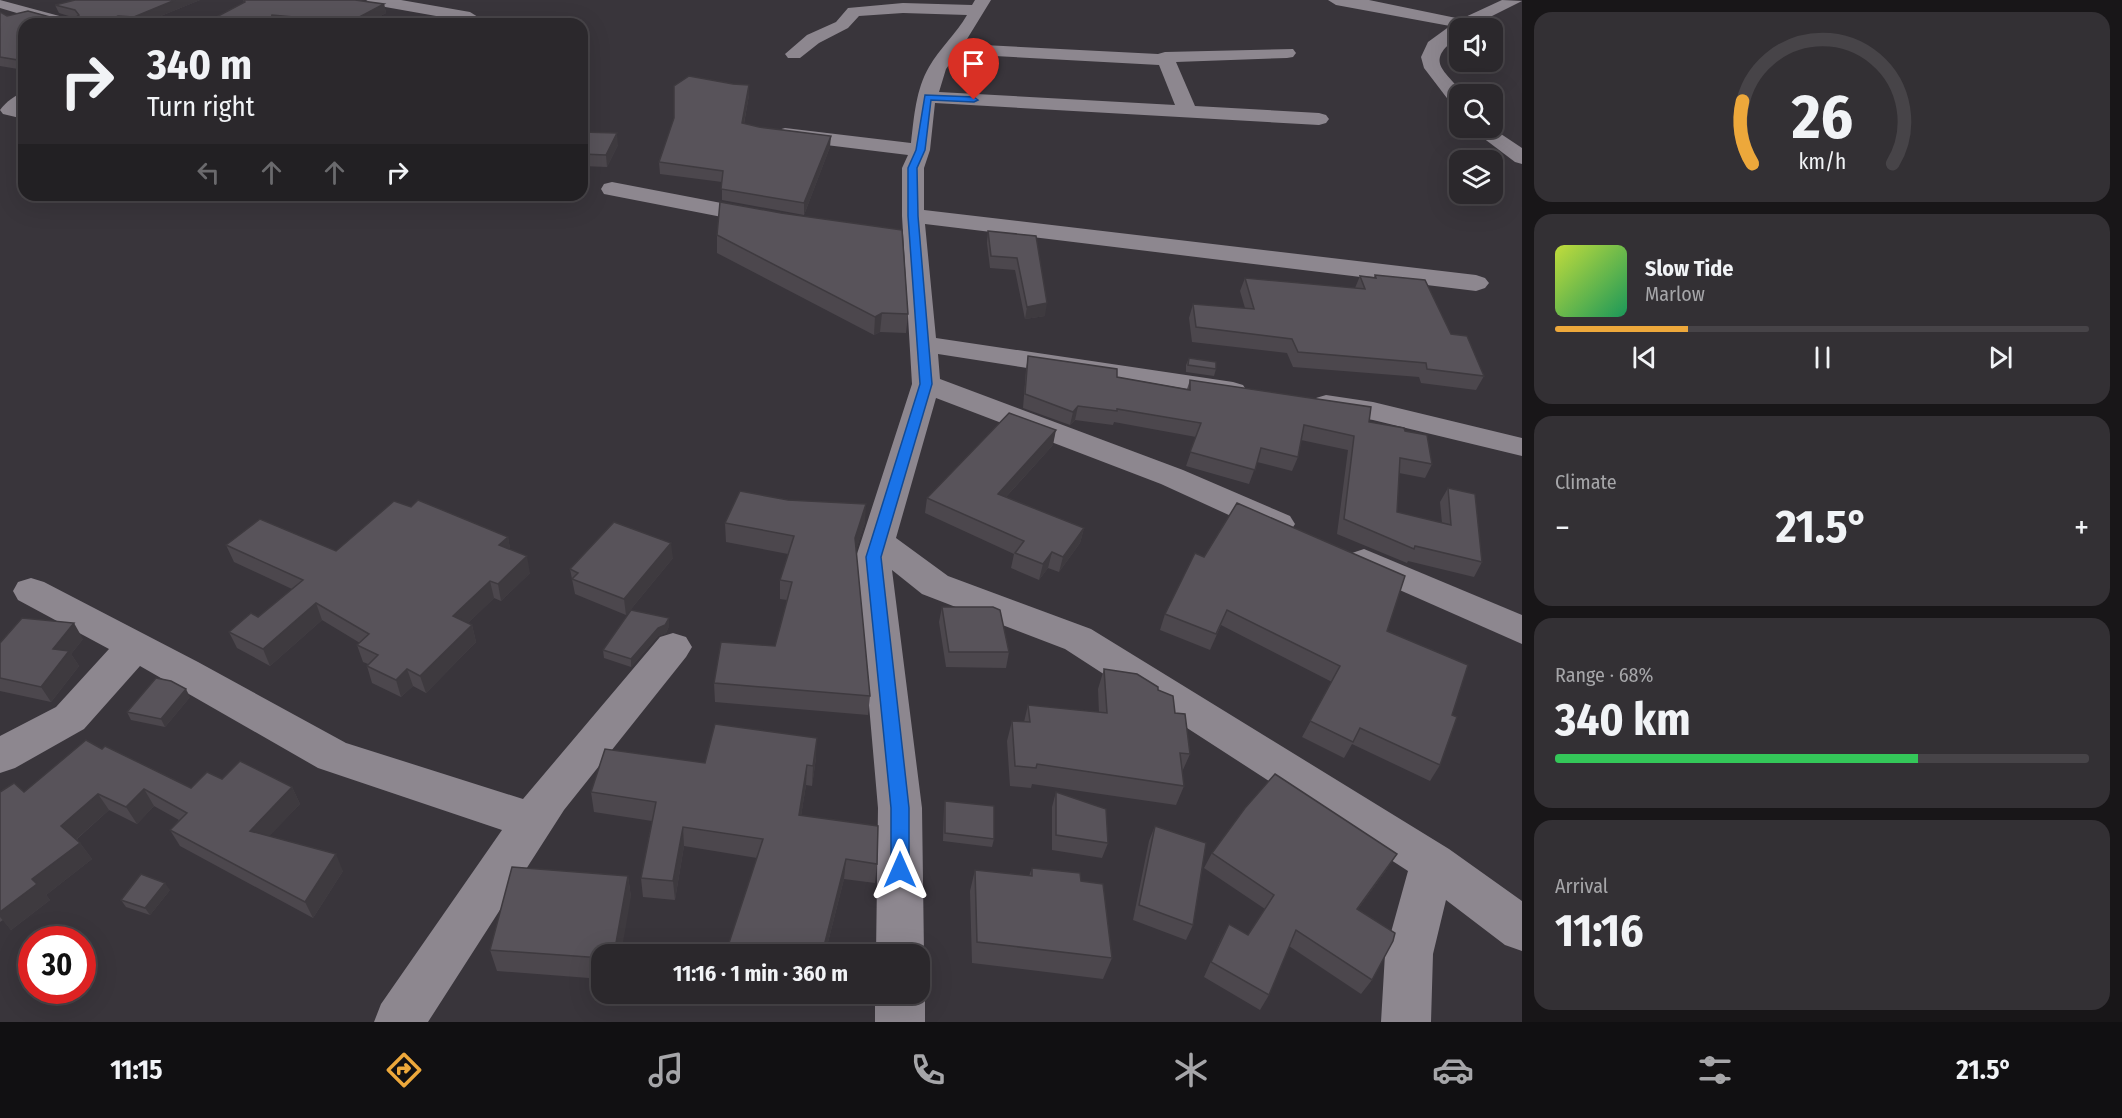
<!DOCTYPE html>
<html lang="en">
<head>
<meta charset="utf-8">
<style>
	:root { --surface:#2b282c; --page:#333034; --text:#f1f3f6; --muted:#a6a6a9; --line:#474448; --accent:#eda83b }
	body { margin:0; font-family:"Fira Sans Condensed",sans-serif; background:var(--page); color:var(--text); height:100vh; display:flex; flex-direction:column; font-size:22px; white-space:nowrap }
	* { box-sizing:border-box; margin:0 }
	p { font-size:20px; color:var(--muted) }
	.icon { flex:none; width:33px; height:33px; fill:none; stroke:currentColor; stroke-width:2; stroke-linecap:round; stroke-linejoin:round }
	.map { position:relative; flex:1; overflow:hidden }
	.panel { display:flex; flex-direction:column; gap:12px; padding:12px; background:#181618; width:600px }
	.panel>* { flex:none }
	.hud { position:absolute; left:18px; top:18px; width:570px; height:183px; border-radius:18px; box-shadow:0 6px 24px #0002,0 0 0 2px var(--line); background:#2b282c; color:var(--text); overflow:hidden }
	.buttons { position:absolute; left:1449px; top:18px; display:grid; gap:12px }
	.buttons a { display:grid; place-items:center; width:54px; height:54px; border-radius:12px; background:var(--surface); box-shadow:0 6px 24px #0002,0 0 0 2px var(--line); font-size:30px }
	.speed { position:absolute; left:18px; top:926px; display:flex; gap:12px; font-size:30px; font-weight:700; text-align:center }
	.speed>* { display:grid; place-content:center; width:78px; height:78px; border-radius:50%; background:var(--surface); box-shadow:0 6px 24px #0002,0 0 0 2px var(--line); line-height:1 }
	.speed .limit { border:9px solid #d22; background:#fff; color:#111 }
	.pin { position:absolute; display:grid; place-items:center; width:51px; height:51px; color:#fff; margin:-62px -26px; border-radius:50% 50% 50% 0; rotate:-45deg; box-shadow:0 0 6px #0007 }
	.pin .icon { rotate:45deg }
	.me { position:absolute; width:66px; margin:-33px; rotate:0deg; stroke-linejoin:round; filter:drop-shadow(0 0 4px #0008) }
	.turn { display:flex; align-items:center; gap:21px; height:126px; padding:0 30px; font-size:27px }
	.turn .icon { width:78px; height:78px; stroke-width:2.5 }
	.turn b { display:block; font-size:42px; line-height:51px }
	.lanes { display:flex; align-items:center; height:57px; padding:0 30px; background:#0003; justify-content:center; gap:30px; direction:ltr }
	.lanes .off { opacity:.35 }
	.big { font-size:45px; font-weight:700; line-height:1.1 }
	.panel .tile { flex:1; display:flex; flex-direction:column; justify-content:center; gap:9px; min-width:0; padding:0 21px; border-radius:18px; background:var(--page) }
	.panel .dial { align-items:center; gap:0 }
	.dial svg { height:156px; overflow:visible; fill:none; stroke:var(--line); stroke-width:7; stroke-linecap:round; text-anchor:middle }
	.dial text { fill:var(--text); stroke:none }
	.song { display:flex; align-items:center; gap:18px }
	.cover { width:72px; height:72px; border-radius:9px; background:linear-gradient(135deg,hsl(70 70% 55%),hsl(150 70% 35%)) }
	.played { height:6px; border-radius:3px; background:linear-gradient(90deg,var(--accent) 25%,var(--line) 25%) }
	.keys { display:flex; justify-content:space-around; direction:ltr }
	.heat { display:flex; justify-content:space-between; align-items:center; font-size:33px; direction:ltr }
	.charge { height:9px; border-radius:4px; background:linear-gradient(90deg,#34c759 68%,var(--line) 0) }
	.trip { position:absolute; left:591px; top:944px; width:339px; height:60px; border-radius:18px; background:var(--surface); box-shadow:0 6px 24px #0002,0 0 0 2px var(--line); font-weight:700; line-height:60px; text-align:center }
	.tabs { display:flex; height:96px; justify-content:space-around; align-items:center; background:#111012; color:var(--muted) }
	.tabs .icon { width:42px; height:42px }
	.tabs .on { color:var(--accent) }
	.tabs b { font-size:27px; color:var(--text) }
	main { display:flex; flex:1; min-height:0 }
	.map>svg:first-child { display:block }
	.lines { fill:none; stroke-linecap:round; stroke-linejoin:round }
	.street { fill:#8d878f; fill-rule:evenodd }
	.wall { fill:#4c474d }
	.shaded-wall { fill:#3e3a3f }
	.building { fill:#58535a; stroke:#3e3a3f; stroke-width:1.5 }
	.route { fill:#1a73e8; stroke:#114b97; stroke-width:1.5 }
</style>
</head>
<body>
<main>
<div class="map">
<svg width="1522" height="1022" viewBox="0 0 1522 1022">
	<rect width="100%" height="100%" fill="#39353b"/>
	<g class="lines">
		<g class="street">
			<path d="M0 0 78 21 80 24H54L0 8Z"/>
			<path d="M366 0H401L470 12 478 17 470 22 374 5Z"/>
			<path d="M975 0H991L964 44 1158 54 1165 52 1293 49 1296 53 1293 57 1287 58 1176 62 1195 106 1319 113 1326 115 1329 119 1326 123 1319 125 935 103 930 150 924 168V210L1476 275 1485 278 1489 283 1485 288 1476 291 925 224 936 338 1233 382 1243 385 1247 391 1243 397 1233 400 938 354 940 379 1183 470 1290 516 1295 524 1290 532 1278 535 1266 532 1161 484 936 398 896 538 948 576 1091 629 1449 849 1522 901V951L1505 945 1446 900 1433 954 1431 1022H1381L1385 954 1408 871 1065 649 922 594 892 570 922 808 924 954 920 964V954H876L878 808 856 557 912 384 902 216V168L908 155 785 140 778 138 775 134 778 130 785 128 911 143C914 117 916 89 929 67 940 48 956 34 967 15L903 13 859 16 848 28 819 43 800 58H788L785 54 807 35 836 22 848 8 903 3 972 5ZM957 54 1159 65 1175 105 939 92 946 69Z"/>
			<path d="M1328 0H1369L1461 19 1502 0 1522 1 1468 28H1460V35C1425 61 1441 67 1464 94H1460V108L1453 106 1424 68 1421 57 1428 42 1450 26 1336 5Z"/>
			<path d="M24 92V119L3 114 0 110C6 102 15 95 24 92Z"/>
			<path d="M1470 128H1492L1522 148V164L1515 162Z"/>
			<path d="M612 182 763 211 771 213 775 218 771 223 763 225 604 194 601 189 604 184Z"/>
			<path d="M1326 395 1373 402 1522 438V456L1373 420 1316 410 1311 404 1316 398Z"/>
			<path d="M1364 549 1522 615V644L1352 569 1347 561 1352 553Z"/>
			<path d="M31 578 44 582 198 662 346 743 523 799 660 637 673 633 686 637 692 647 686 657 564 810 428 1022H374L381 1004 502 830 318 768 140 666 84 729 15 768 0 773V736L56 707 109 649 18 600 13 591 18 582Z"/>
			<path d="M920 981 925 993V1022H875V993H920Z"/>
		</g>
	</g>
	<g class="wall">
		<path d="M200 0 141 24H24V70L0 66V12L7 16 72 17 59 13 55 5Z"/>
		<path d="M243 0H355L384 4 386 13 365 24H274L244 2Z"/>
		<path d="M749 95 744 124 830 147 804 215 722 200V182L660 174 659 162Z"/>
		<path d="M582 132 618 145 607 167 582 166Z"/>
		<path d="M988 231 1036 236 1045 316 1025 319 1015 270 990 268 987 243Z"/>
		<path d="M717 235 908 314 906 333 880 332 874 335 717 253Z"/>
		<path d="M1375 275 1451 334 1484 376 1476 390 1421 383 1419 377 1293 367 1287 353 1192 342 1189 318 1193 304 1245 308 1240 291 1245 278 1355 288 1360 276 1374 277Z"/>
		<path d="M1028 356 1117 377 1187 389 1190 380 1405 431 1432 464 1425 478 1399 473 1397 512 1442 523 1440 502 1448 488 1482 562 1474 577 1408 561 1407 563 1337 534 1348 450 1301 440 1298 457 1292 471 1257 462 1249 484 1186 466 1196 437 1114 422 1113 425 1075 420 1070 425 1023 408 1026 370Z"/>
		<path d="M1189 358 1216 369 1214 376 1186 372V365Z"/>
		<path d="M1053 445 1006 497 1084 528 1080 543 1059 572 1048 568 1039 580 1011 568 1014 554 925 513 927 498Z"/>
		<path d="M865 522 856 550 870 696 868 715 715 702 714 683 775 646 787 600 780 599V580L788 554 726 542 725 523Z"/>
		<path d="M508 537 510 549 530 573 501 601 494 598 468 623 472 625 476 642 426 693 413 686 401 697 372 683 367 666 368 664 363 662 357 645 360 643 322 620 270 666 237 648 229 632 258 617 292 589 234 562 226 545 336 551Z"/>
		<path d="M1195 553 1387 631 1452 715 1440 765 1430 781 1352 744 1344 758 1302 737 1332 682 1221 625 1210 650 1160 630 1165 614Z"/>
		<path d="M673 558 626 615 575 594 570 569Z"/>
		<path d="M942 607 1009 652 1006 668 946 667 939 622Z"/>
		<path d="M669 626 666 633 658 636 631 667 604 658 603 650Z"/>
		<path d="M83 639 71 654 79 666 51 702 0 691V643Z"/>
		<path d="M1104 669 1158 690 1175 713 1190 754 1182 772 1184 786 1176 805 1032 784 1031 788 1010 786 1007 741 1012 721 1024 722 1028 705 1099 713 1098 689Z"/>
		<path d="M190 697 165 727 131 720 127 712Z"/>
		<path d="M102 749 191 788 222 779 292 787 300 804 269 836 343 871 313 918 180 846 170 830 179 820 154 806 137 824 109 810 77 839 92 859 46 895 50 900 11 930 3 920 0 922V792H24Z"/>
		<path d="M816 758 812 786 806 785 801 816 877 864 875 883 844 879 825 954H726V952L757 858 684 846 675 900 643 897 641 878 652 821 594 812 591 792 705 763Z"/>
		<path d="M1056 792 1108 843 1102 858 1052 850V807Z"/>
		<path d="M945 801 994 839 992 847 943 841 944 808Z"/>
		<path d="M1155 826 1193 925 1186 940 1133 920 1149 841Z"/>
		<path d="M1212 853 1387 869 1358 909 1372 980 1361 994 1289 946 1269 995 1260 1010 1204 977 1221 939 1229 924 1248 935 1265 909 1204 868Z"/>
		<path d="M1032 868 1081 881 1112 958 1103 979 972 963 970 891 975 870 1029 876Z"/>
		<path d="M628 876 631 897 602 954V979L497 971 490 950Z"/>
		<path d="M170 890 150 915 126 907 121 900Z"/>
	</g>
	<g class="shaded-wall">
		<path d="M175 0H200L141 24H136L134 17Z"/>
		<path d="M384 4 386 13 365 24H351L350 22Z"/>
		<path d="M272 15 274 24H270Z"/>
		<path d="M118 16 121 24H102Z"/>
		<path d="M749 85V95L742 134V123Z"/>
		<path d="M617 133 618 145 607 167 606 155Z"/>
		<path d="M831 136 830 147 804 215V203Z"/>
		<path d="M1047 303 1045 316 1025 319 1027 307Z"/>
		<path d="M882 313 880 332 874 335 875 317Z"/>
		<path d="M1078 406 1075 420 1070 425 1073 412Z"/>
		<path d="M1056 430 1053 445 995 509 998 494Z"/>
		<path d="M866 504 865 522 854 557 855 538Z"/>
		<path d="M1084 528 1080 543 1059 572 1063 557Z"/>
		<path d="M508 537 511 554 499 545Z"/>
		<path d="M671 543 673 558 626 615 624 599Z"/>
		<path d="M1052 552 1048 568 1039 580 1043 564Z"/>
		<path d="M527 556 530 573 501 601 498 584Z"/>
		<path d="M490 581 494 598 458 633 453 616Z"/>
		<path d="M316 603 322 620 270 666 263 649Z"/>
		<path d="M669 618V626L666 633 658 636 631 667V659L658 628Z"/>
		<path d="M74 623 83 639 71 654 79 666 51 702 41 687 53 649Z"/>
		<path d="M472 625 476 642 426 693 420 676Z"/>
		<path d="M407 669 413 686 401 697 396 680Z"/>
		<path d="M186 689 190 697 165 727 161 719Z"/>
		<path d="M817 738 816 758 812 786 813 766Z"/>
		<path d="M807 765 806 785 798 835 799 815Z"/>
		<path d="M292 787 300 804 258 848 250 831Z"/>
		<path d="M144 789 154 806 137 824 126 807Z"/>
		<path d="M98 794 109 810 73 842 61 826Z"/>
		<path d="M683 827 684 846 675 900 673 881Z"/>
		<path d="M80 843 92 859 46 895 50 900 11 930 0 917V912L32 879Z"/>
		<path d="M336 854 343 871 313 918 305 902Z"/>
		<path d="M1397 854 1387 869 1347 924 1357 909Z"/>
		<path d="M846 859 844 879 825 954H822Z"/>
		<path d="M628 876 631 897 621 954H614Z"/>
		<path d="M165 883 170 890 150 915 145 908Z"/>
	</g>
	<g class="building">
		<path d="M75 0H175L134 17 118 16 102 24H24V61L0 57V12L7 16 28 11 50 17H76L79 15 75 10 55 5Z"/>
		<path d="M244 0H355L384 4 350 22 272 15 270 24H203L245 2Z"/>
		<path d="M689 76 733 84 749 85 742 123 759 127 831 136 804 203 721 189 723 171 659 162 674 118V86Z"/>
		<path d="M582 132 617 133 606 155 582 154Z"/>
		<path d="M720 202 781 213 902 230 908 314 882 313 875 317 717 235Z"/>
		<path d="M988 231 1036 236 1047 303 1027 307 1017 258 991 256Z"/>
		<path d="M1375 275 1425 280 1451 334 1467 336 1484 376 1427 369 1426 363 1298 352 1292 339 1196 327 1193 304 1254 309 1245 278 1365 289 1360 276 1376 278Z"/>
		<path d="M1028 356 1117 369V377L1190 390V380L1371 407 1369 422 1404 428 1405 431 1427 435 1432 464 1400 458 1397 512 1451 525 1448 488 1475 494 1482 562 1415 546 1414 549 1344 519 1354 436 1304 425 1298 457 1261 448 1255 470 1190 452 1201 423 1117 409V411L1078 406 1073 412 1025 394Z"/>
		<path d="M1189 358 1216 362V369L1188 365Z"/>
		<path d="M1009 413 1056 430 998 494 1084 528 1063 557 1052 552 1043 564 1015 553 1024 541 927 498Z"/>
		<path d="M740 491 788 500 866 504 855 538 870 696 714 683 721 642 775 646 792 582 780 580 794 536 725 523Z"/>
		<path d="M418 500 508 537 499 545 527 556 498 584 490 581 453 616 472 625 420 676 407 669 396 680 367 666 378 655 357 645 369 634 316 603 263 649 229 632 251 613 258 617 303 580 226 545 260 519 336 551 394 501 411 507Z"/>
		<path d="M1237 503 1405 576 1387 631 1468 665 1452 715 1457 717 1440 765 1360 728 1353 742 1310 721 1340 666 1227 610 1216 634 1165 614 1195 553 1204 557Z"/>
		<path d="M614 522 671 543 624 599 572 579 578 573 570 569Z"/>
		<path d="M942 607H993L1000 610 1009 652H949Z"/>
		<path d="M631 610 669 618 665 625 658 628 631 659 603 650Z"/>
		<path d="M22 618 74 623 53 649 69 651 41 687 0 678V643Z"/>
		<path d="M1104 669 1137 674 1158 687V690L1173 696 1175 713 1185 714 1190 754 1180 753 1184 786 1037 764 1036 768 1015 766 1012 721 1030 722 1028 705 1107 713Z"/>
		<path d="M156 678 171 681 186 689 161 719 127 712Z"/>
		<path d="M715 724 817 738 813 766 807 765 799 815 878 826 877 864 846 859 822 954H734L726 952 763 839 683 827 673 881 641 878 656 802 591 792 605 749 705 763Z"/>
		<path d="M86 740 102 749 105 746 191 788 207 772 222 779 240 761 292 787 250 831 336 854 305 902 170 830 187 813 144 789 126 807 98 794 61 826 80 843 32 879 37 884 0 912V792L14 783 24 792Z"/>
		<path d="M1275 774 1397 854 1357 909 1395 933 1393 941 1372 980 1296 930 1269 995 1211 962 1229 924 1248 935 1274 895 1212 853 1245 808Z"/>
		<path d="M1056 792 1106 809 1108 843 1056 835Z"/>
		<path d="M945 801 994 806V839L945 833Z"/>
		<path d="M1155 826 1206 843 1193 925 1139 905Z"/>
		<path d="M512 867 628 876 614 954H602V958L490 950Z"/>
		<path d="M1032 868 1080 873 1081 881 1103 884 1112 958 977 942 975 870 1032 876Z"/>
		<path d="M141 874 165 883 145 908 121 900Z"/>
	</g>
	<path class="route" d="M925 95 974 97 978 100 974 102 931 100 925 150 917 168 918 216 932 384 881 557 909 808V870L907 876 900 879 893 876 891 870V808L866 557 920 384 908 216V168L916 150Z"/>
</svg>
<div class="buttons">
<a><svg class="icon" aria-label="sound" viewBox="0 0 24 24"><path d="M4 9h4l5-4v14l-5-4H4zM17 9q2 3 0 6"/></svg></a>
<a><svg class="icon" aria-label="search" viewBox="0 0 24 24"><circle cx="10" cy="10" r="6"/><path d="M15 15l6 6"/></svg></a>
<a><svg class="icon" aria-label="layers" viewBox="0 0 24 24"><path d="M12 4l9 5-9 5-9-5zM3 14l9 5 9-5"/></svg></a>
</div>
<div class="speed"><div class="limit">30</div></div>
<div class="pin" style="left:974px;top:100px;background:#d93025"><svg class="icon" aria-label="arrive" viewBox="0 0 24 24"><path d="M6 21V4h12l-3 4 3 4H6"/></svg></div>
<svg class="me" style="left:900px;top:870px" viewBox="-20 -20 40 40"><path d="M0-17L14 15 0 8-14 15z" fill="#1a73e8" stroke="#fff" stroke-width="4"/></svg>
<div class="trip">11:16 · 1 min · 360 m</div>
<div class="hud">
<div class="turn"><svg class="icon" aria-label="right" viewBox="0 0 24 24"><path d="M7 20v-9h11M14 6l5 5-5 5"/></svg><div><b>340 m</b>Turn right</div></div>
<div class="lanes"><svg class="icon off" aria-label="left" viewBox="0 0 24 24"><path d="M17 20v-9H6M10 6l-5 5 5 5"/></svg><svg class="icon off" aria-label="ahead" viewBox="0 0 24 24"><path d="M12 20V5M6 11l6-6 6 6"/></svg><svg class="icon off" aria-label="ahead" viewBox="0 0 24 24"><path d="M12 20V5M6 11l6-6 6 6"/></svg><svg class="icon" aria-label="right" viewBox="0 0 24 24"><path d="M7 20v-9h11M14 6l5 5-5 5"/></svg></div>
</div>
</div>
<section class="panel">
<div class="tile dial"><svg viewBox="0 0 100 80">
<path d="M14 69A42 42 0 1 1 86 69"/>
<path d="M14 69A42 42 0 0 1 9 37" stroke="#eda83b"/>
<text x="50" y="56" font-size="32" font-weight="700">26</text>
<text x="50" y="72" font-size="11">km/h</text>
</svg></div>
<div class="tile">
<div class="song"><i class="cover"></i><div><b>Slow Tide</b><p>Marlow</p></div></div>
<div class="played"></div>
<div class="keys"><svg class="icon" aria-label="previous" viewBox="0 0 24 24"><path d="M18 5L8 12l10 7zM5 5v14"/></svg><svg class="icon" aria-label="pause" viewBox="0 0 24 24"><path d="M8 5v14M16 5v14"/></svg><svg class="icon" aria-label="next" viewBox="0 0 24 24"><path d="M6 5l10 7-10 7zM19 5v14"/></svg></div>
</div>
<div class="tile"><p>Climate</p>
<div class="heat"><a>−</a><b class="big">21.5°</b><a>+</a></div>
</div>
<div class="tile"><p>Range · 68%</p><b class="big">340 km</b><div class="charge"></div></div>
<div class="tile"><p>Arrival</p><b class="big">11:16</b></div>
</section>
</main>
<nav class="tabs">
<b>11:15</b>
<svg class="icon on" aria-label="directions" viewBox="0 0 24 24"><path d="M12 3l9 9-9 9-9-9zM9 14v-3h6M13 9l2 2-2 2"/></svg>
<svg class="icon" aria-label="music" viewBox="0 0 24 24"><path d="M9 18V5l10-2v13"/><circle cx="6" cy="18" r="3"/><circle cx="16" cy="16" r="3"/></svg>
<svg class="icon" aria-label="phone" viewBox="0 0 24 24"><path d="M5 4h4l2 5-3 2q2 4 5 5l2-3 5 2v4C11 20 4 13 5 4z"/></svg>
<svg class="icon" aria-label="climate" viewBox="0 0 24 24"><path d="M12 3v18M4 7l16 10M4 17L20 7"/></svg>
<svg class="icon" aria-label="car" viewBox="0 0 24 24"><path d="M5 17H2v-5l4-1 3-4h7l3 4 3 1v5h-3M9 17h6M6 11h13"/><circle cx="7" cy="17" r="2"/><circle cx="17" cy="17" r="2"/></svg>
<svg class="icon" aria-label="filters" viewBox="0 0 24 24"><path d="M4 7h16M4 17h16"/><circle cx="9" cy="7" r="2"/><circle cx="15" cy="17" r="2"/></svg>
<b>21.5°</b>
</nav>
</body>
</html>
